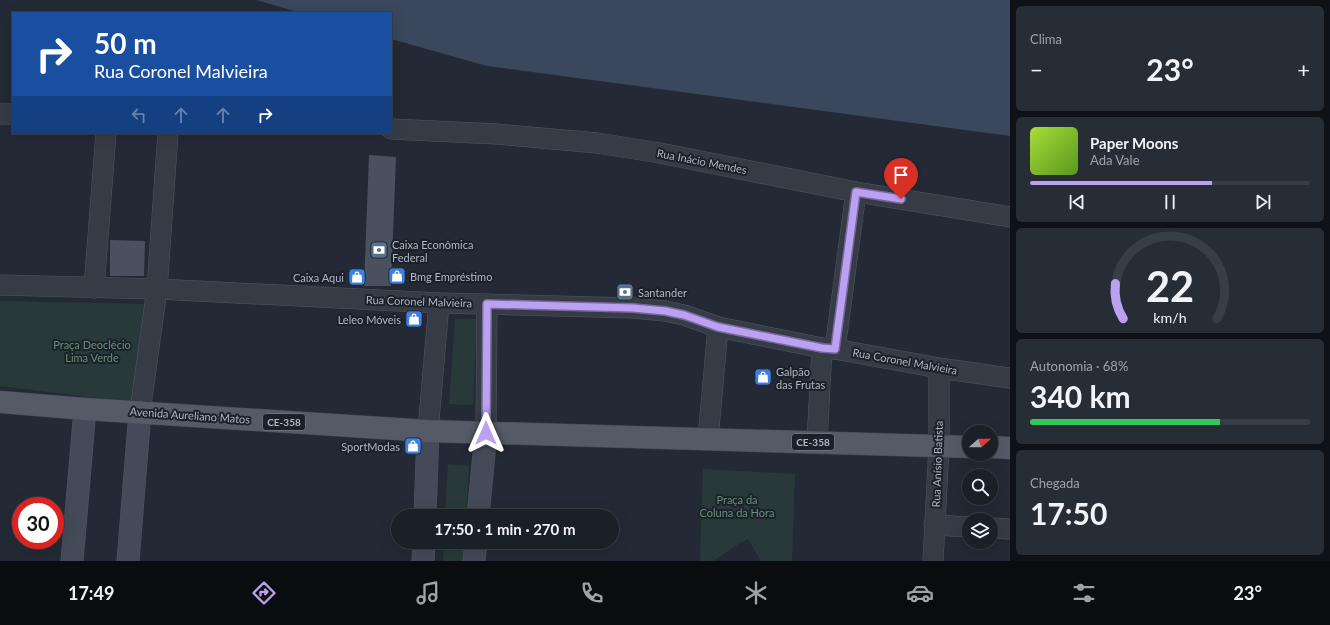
<!DOCTYPE html>
<html lang="pt">
<head>
<meta charset="utf-8">
<style>
	:root { --surface:#1a2028; --page:#272d34; --text:#f1f3f6; --muted:#9fa3a8; --line:#383e45; --accent:#bca0f2 }
	body { margin:0; font-family:Lato,sans-serif; background:var(--page); color:var(--text); height:100vh; display:flex; flex-direction:column; font-size:15px; white-space:nowrap }
	* { box-sizing:border-box; margin:0 }
	p { font-size:13px; color:var(--muted) }
	.icon { flex:none; width:22px; height:22px; fill:none; stroke:currentColor; stroke-width:2; stroke-linecap:round; stroke-linejoin:round }
	.map { position:relative; flex:1; overflow:hidden }
	.sheet { display:flex; flex-direction:column; gap:6px; padding:6px; background:#0e1216; width:320px }
	.sheet>* { flex:none }
	.hud { position:absolute; left:12px; top:12px; width:380px; height:122px; border-radius:0px; box-shadow:0 4px 16px #0002,0 0 0 1px var(--line); background:#1a4fa0; color:#fff; overflow:hidden }
	.needle { width:26px; rotate:69deg }
	.controls { position:absolute; left:962px; top:425px; display:grid; gap:8px }
	.controls a { display:grid; place-items:center; width:36px; height:36px; border-radius:50%; background:var(--surface); box-shadow:0 4px 16px #0002,0 0 0 1px var(--line); font-size:20px }
	.speed { position:absolute; left:12px; top:497px; display:flex; gap:8px; font-size:20px; font-weight:700; text-align:center }
	.speed>* { display:grid; place-content:center; width:52px; height:52px; border-radius:50%; background:var(--surface); box-shadow:0 4px 16px #0002,0 0 0 1px var(--line); line-height:1 }
	.speed .limit { border:6px solid #d22; background:#fff; color:#111 }
	.pin { position:absolute; display:grid; place-items:center; width:34px; height:34px; color:#fff; margin:-41px -17px; border-radius:50% 50% 50% 0; rotate:-45deg; box-shadow:0 0 4px #0007 }
	.pin .icon { rotate:45deg }
	.me { position:absolute; width:44px; margin:-22px; rotate:0deg; stroke-linejoin:round; filter:drop-shadow(0 0 3px #0008) }
	.turn { display:flex; align-items:center; gap:14px; height:84px; padding:0 16px; font-size:18px }
	.turn .icon { width:52px; height:52px; stroke-width:2.5 }
	.turn b { display:block; font-size:28px; line-height:34px }
	.lanes { display:flex; align-items:center; height:38px; padding:0 16px; background:#0003; justify-content:center; gap:20px; direction:ltr }
	.lanes .off { opacity:.35 }
	.big { font-size:30px; font-weight:700; line-height:1.1 }
	.sheet .tile { flex:1; display:flex; flex-direction:column; justify-content:center; gap:6px; min-width:0; padding:0 14px; border-radius:6px; background:var(--page) }
	.sheet .dial { align-items:center; gap:0 }
	.dial svg { height:104px; overflow:visible; fill:none; stroke:var(--line); stroke-width:7; stroke-linecap:round; text-anchor:middle }
	.dial text { fill:var(--text); stroke:none }
	.song { display:flex; align-items:center; gap:12px }
	.cover { width:48px; height:48px; border-radius:6px; background:linear-gradient(135deg,hsl(80 70% 55%),hsl(90 70% 35%)) }
	.played { height:4px; border-radius:2px; background:linear-gradient(90deg,var(--accent) 65%,var(--line) 65%) }
	.keys { display:flex; justify-content:space-around; direction:ltr }
	.heat { display:flex; justify-content:space-between; align-items:center; font-size:22px; direction:ltr }
	.charge { height:6px; border-radius:3px; background:linear-gradient(90deg,#34c759 68%,var(--line) 0) }
	.trip { position:absolute; left:391px; top:509px; width:228px; height:40px; border-radius:20px; background:var(--surface); box-shadow:0 4px 16px #0002,0 0 0 1px var(--line); font-weight:700; line-height:40px; text-align:center }
	.dock { display:flex; height:64px; justify-content:space-around; align-items:center; background:#0a0d10; color:var(--muted) }
	.dock .icon { width:28px; height:28px }
	.dock .active { color:var(--accent) }
	.dock b { font-size:18px; color:var(--text) }
	main { display:flex; flex:1; min-height:0 }
	.map>svg:first-child { display:block }
	.green { fill:#29393a }
	.water { fill:#3a475c }
	.building { fill:#49515e }
	.lines { fill:none; stroke-linecap:round; stroke-linejoin:round }
	.street-casing { stroke:#515760; stroke-width:21 }
	.secondary-casing { stroke:#515760; stroke-width:23 }
	.primary-casing { stroke:#3f454f; stroke-width:23 }
	.street { stroke:#363c46; stroke-width:20 }
	.secondary { stroke:#444b58; stroke-width:22 }
	.primary { stroke:#545b66; stroke-width:22 }
	.route-casing { stroke:#7a689d; stroke-width:10 }
	.route { stroke:#bca0f2; stroke-width:7 }
	.labels { text-anchor:middle; dominant-baseline:central; stroke-width:4; stroke-linejoin:round; paint-order:stroke }
	.shield { fill:#1b212a; stroke:#848a94; stroke-width:1 }
	.shield-label { font-size:10px; font-weight:bold; fill:#b1b7c2 }
	.street-label { font-size:11px; fill:#b1b7c2; stroke:#1b212a }
	.poi-label { font-size:11px; fill:#b1b7c2; stroke:#1b212a; text-anchor:start }
	.park-label { font-size:11px; fill:#6b9075; stroke:#1b212a }
</style>
</head>
<body>
<main>
<div class="map">
<svg width="1010" height="561" viewBox="0 0 1010 561">
	<rect width="100%" height="100%" fill="#232a35"/>
	<g class="green">
		<path d="M0 301 144 304 137 403 0 386Z"/>
		<path d="M455 319H477L473 405 449 404Z"/>
		<path d="M448 464 469 466 466 516H445Z"/>
		<path d="M703 469 795 474 792 561H761L748 539 740 543 713 561H700Z"/>
		<path d="M444 542H464L463 561H443Z"/>
	</g>
	<path class="water" d="M256 0H1010V136L487 66 391 39V13H301Z"/>
	<g class="building">
		<path d="M369 155 396 157 391 286H364Z"/>
		<path d="M110 240 145 241 144 276H110Z"/>
	</g>
	<g class="lines">
		<defs>
			<g id="street">
				<path d="M0 114H13"/>
				<path d="M391 129 497 134 597 143 660 153 856 192 1010 217"/>
				<path d="M0 285 157 289 439 303 633 308 665 311 684 315 718 327 822 348 835 349 939 368 1010 378"/>
				<path d="M94 288 106 133"/>
				<path d="M835 349 856 192"/>
				<path d="M140 412 157 289 168 133"/>
				<path d="M428 431 439 303"/>
				<path d="M486 433 487 304"/>
				<path d="M708 439 718 327"/>
				<path d="M817 443 822 348"/>
				<path d="M934 525 969 527"/>
				<path d="M991 528 1010 529"/>
				<path d="M933 561 939 446V368"/>
			</g>
			<g id="secondary">
				<path d="M425 516 428 431"/>
				<path d="M478 516 486 433"/>
				<path d="M72 561 85 409"/>
				<path d="M128 561 140 412"/>
				<path d="M423 561 424 542"/>
				<path d="M474 561 476 542"/>
			</g>
			<g id="primary">
				<path d="M0 402 85 409 428 431 969 447"/>
				<path d="M991 447 1010 448"/>
			</g>
		</defs>
		<use href="#street" class="street-casing"/>
		<use href="#secondary" class="secondary-casing"/>
		<use href="#primary" class="primary-casing"/>
		<use href="#street" class="street"/>
		<use href="#secondary" class="secondary"/>
		<use href="#primary" class="primary"/>
	</g>
	<g class="lines">
		<defs>
			<path id="route" d="M486 433 487 304 633 308 665 311 684 315 718 327 822 348 835 349 856 192 901 199"/>
		</defs>
		<use href="#route" class="route-casing"/>
		<use href="#route" class="route"/>
	</g>
	<defs>
		<symbol id="bank-square" viewBox="-11 -11 22 22"><rect x="-9" y="-9" width="18" height="18" rx="4" fill="#5c6f8a" stroke="#1b212a"/><path d="M-6-4H6V4H-6ZM0-2.3a2.3 2.3 0 1 0 0 4.6a2.3 2.3 0 1 0 0-4.6Z" fill="#fff"/></symbol>
		<symbol id="shop-square" viewBox="-11 -11 22 22"><rect x="-9" y="-9" width="18" height="18" rx="4" fill="#3f7fe0" stroke="#1b212a"/><path d="M-5-2.5h2.3a2.7 3.5 0 0 1 5.4 0H5L5.5 6h-11ZM-1.5-2.5h3a1.5 2.3 0 0 0-3 0Z" fill="#fff"/></symbol>
	</defs>
	<g fill-rule="evenodd">
		<use href="#bank-square" x="369" y="240" width="20" height="20"/>
		<use href="#shop-square" x="387" y="266" width="20" height="20"/>
		<use href="#shop-square" x="347" y="267" width="20" height="20"/>
		<use href="#bank-square" x="615" y="282" width="20" height="20"/>
		<use href="#shop-square" x="404" y="309" width="20" height="20"/>
		<use href="#shop-square" x="753" y="367" width="20" height="20"/>
		<use href="#shop-square" x="403" y="436" width="20" height="20"/>
	</g>
	<g class="labels">
		<g class="shield">
			<rect x="263" y="414" width="42" height="16" rx="3"/>
			<rect x="792" y="434" width="42" height="16" rx="3"/>
		</g>
		<g class="shield-label">
			<text x="284" y="422">CE-358</text>
			<text x="813" y="442">CE-358</text>
		</g>
		<g class="street-label">
			<text transform="translate(702 161) rotate(11)">Rua Inácio Mendes</text>
			<text transform="translate(419 301) rotate(2)">Rua Coronel Malvieira</text>
			<text transform="translate(905 361) rotate(10)">Rua Coronel Malvieira</text>
			<text transform="translate(190 415) rotate(4)">Avenida Aureliano Matos</text>
			<text transform="translate(937 464) rotate(-88)">Rua Anísio Batista</text>
		</g>
		<g class="poi-label">
			<text x="392" y="244">Caixa Econômica<tspan x="392" dy="13">Federal</tspan></text>
			<text x="410" y="276">Bmg Empréstimo</text>
			<text x="344" y="277" text-anchor="end">Caixa Aqui</text>
			<text x="638" y="292">Santander</text>
			<text x="401" y="319" text-anchor="end">Leleo Móveis</text>
			<text x="776" y="371">Galpão<tspan x="776" dy="13">das Frutas</tspan></text>
			<text x="400" y="446" text-anchor="end">SportModas</text>
		</g>
		<g class="park-label">
			<text x="92" y="344">Praça Deoclécio<tspan x="92" dy="13">Lima Verde</tspan></text>
			<text x="737" y="499">Praça da<tspan x="737" dy="13">Coluna da Hora</tspan></text>
		</g>
	</g>
</svg>
<div class="controls">
<a><svg class="needle" viewBox="-14 -14 28 28"><path d="M0-13l5 13h-10z" fill="#e53935"/><path d="M0 13l5-13h-10z" fill="#9fa3a8"/></svg></a>
<a><svg class="icon" aria-label="search" viewBox="0 0 24 24"><circle cx="10" cy="10" r="6"/><path d="M15 15l6 6"/></svg></a>
<a><svg class="icon" aria-label="layers" viewBox="0 0 24 24"><path d="M12 4l9 5-9 5-9-5zM3 14l9 5 9-5"/></svg></a>
</div>
<div class="speed"><div class="limit">30</div></div>
<div class="pin" style="left:901px;top:199px;background:#d93025"><svg class="icon" aria-label="arrive" viewBox="0 0 24 24"><path d="M6 21V4h12l-3 4 3 4H6"/></svg></div>
<svg class="me" style="left:486px;top:433px" viewBox="-20 -20 40 40"><path d="M0-17L14 15 0 8-14 15z" fill="#bca0f2" stroke="#fff" stroke-width="4"/></svg>
<div class="trip">17:50 · 1 min · 270 m</div>
<div class="hud">
<div class="turn"><svg class="icon" aria-label="right" viewBox="0 0 24 24"><path d="M7 20v-9h11M14 6l5 5-5 5"/></svg><div><b>50 m</b>Rua Coronel Malvieira</div></div>
<div class="lanes"><svg class="icon off" aria-label="left" viewBox="0 0 24 24"><path d="M17 20v-9H6M10 6l-5 5 5 5"/></svg><svg class="icon off" aria-label="ahead" viewBox="0 0 24 24"><path d="M12 20V5M6 11l6-6 6 6"/></svg><svg class="icon off" aria-label="ahead" viewBox="0 0 24 24"><path d="M12 20V5M6 11l6-6 6 6"/></svg><svg class="icon" aria-label="right" viewBox="0 0 24 24"><path d="M7 20v-9h11M14 6l5 5-5 5"/></svg></div>
</div>
</div>
<section class="sheet">
<div class="tile"><p>Clima</p>
<div class="heat"><a>−</a><b class="big">23°</b><a>+</a></div>
</div>
<div class="tile">
<div class="song"><i class="cover"></i><div><b>Paper Moons</b><p>Ada Vale</p></div></div>
<div class="played"></div>
<div class="keys"><svg class="icon" aria-label="previous" viewBox="0 0 24 24"><path d="M18 5L8 12l10 7zM5 5v14"/></svg><svg class="icon" aria-label="pause" viewBox="0 0 24 24"><path d="M8 5v14M16 5v14"/></svg><svg class="icon" aria-label="next" viewBox="0 0 24 24"><path d="M6 5l10 7-10 7zM19 5v14"/></svg></div>
</div>
<div class="tile dial"><svg viewBox="0 0 100 80">
<path d="M14 69A42 42 0 1 1 86 69"/>
<path d="M14 69A42 42 0 0 1 8 42" stroke="#bca0f2"/>
<text x="50" y="56" font-size="32" font-weight="700">22</text>
<text x="50" y="72" font-size="11">km/h</text>
</svg></div>
<div class="tile"><p>Autonomia · 68%</p><b class="big">340 km</b><div class="charge"></div></div>
<div class="tile"><p>Chegada</p><b class="big">17:50</b></div>
</section>
</main>
<nav class="dock">
<b>17:49</b>
<svg class="icon active" aria-label="directions" viewBox="0 0 24 24"><path d="M12 3l9 9-9 9-9-9zM9 14v-3h6M13 9l2 2-2 2"/></svg>
<svg class="icon" aria-label="music" viewBox="0 0 24 24"><path d="M9 18V5l10-2v13"/><circle cx="6" cy="18" r="3"/><circle cx="16" cy="16" r="3"/></svg>
<svg class="icon" aria-label="phone" viewBox="0 0 24 24"><path d="M5 4h4l2 5-3 2q2 4 5 5l2-3 5 2v4C11 20 4 13 5 4z"/></svg>
<svg class="icon" aria-label="climate" viewBox="0 0 24 24"><path d="M12 3v18M4 7l16 10M4 17L20 7"/></svg>
<svg class="icon" aria-label="car" viewBox="0 0 24 24"><path d="M5 17H2v-5l4-1 3-4h7l3 4 3 1v5h-3M9 17h6M6 11h13"/><circle cx="7" cy="17" r="2"/><circle cx="17" cy="17" r="2"/></svg>
<svg class="icon" aria-label="filters" viewBox="0 0 24 24"><path d="M4 7h16M4 17h16"/><circle cx="9" cy="7" r="2"/><circle cx="15" cy="17" r="2"/></svg>
<b>23°</b>
</nav>
</body>
</html>
